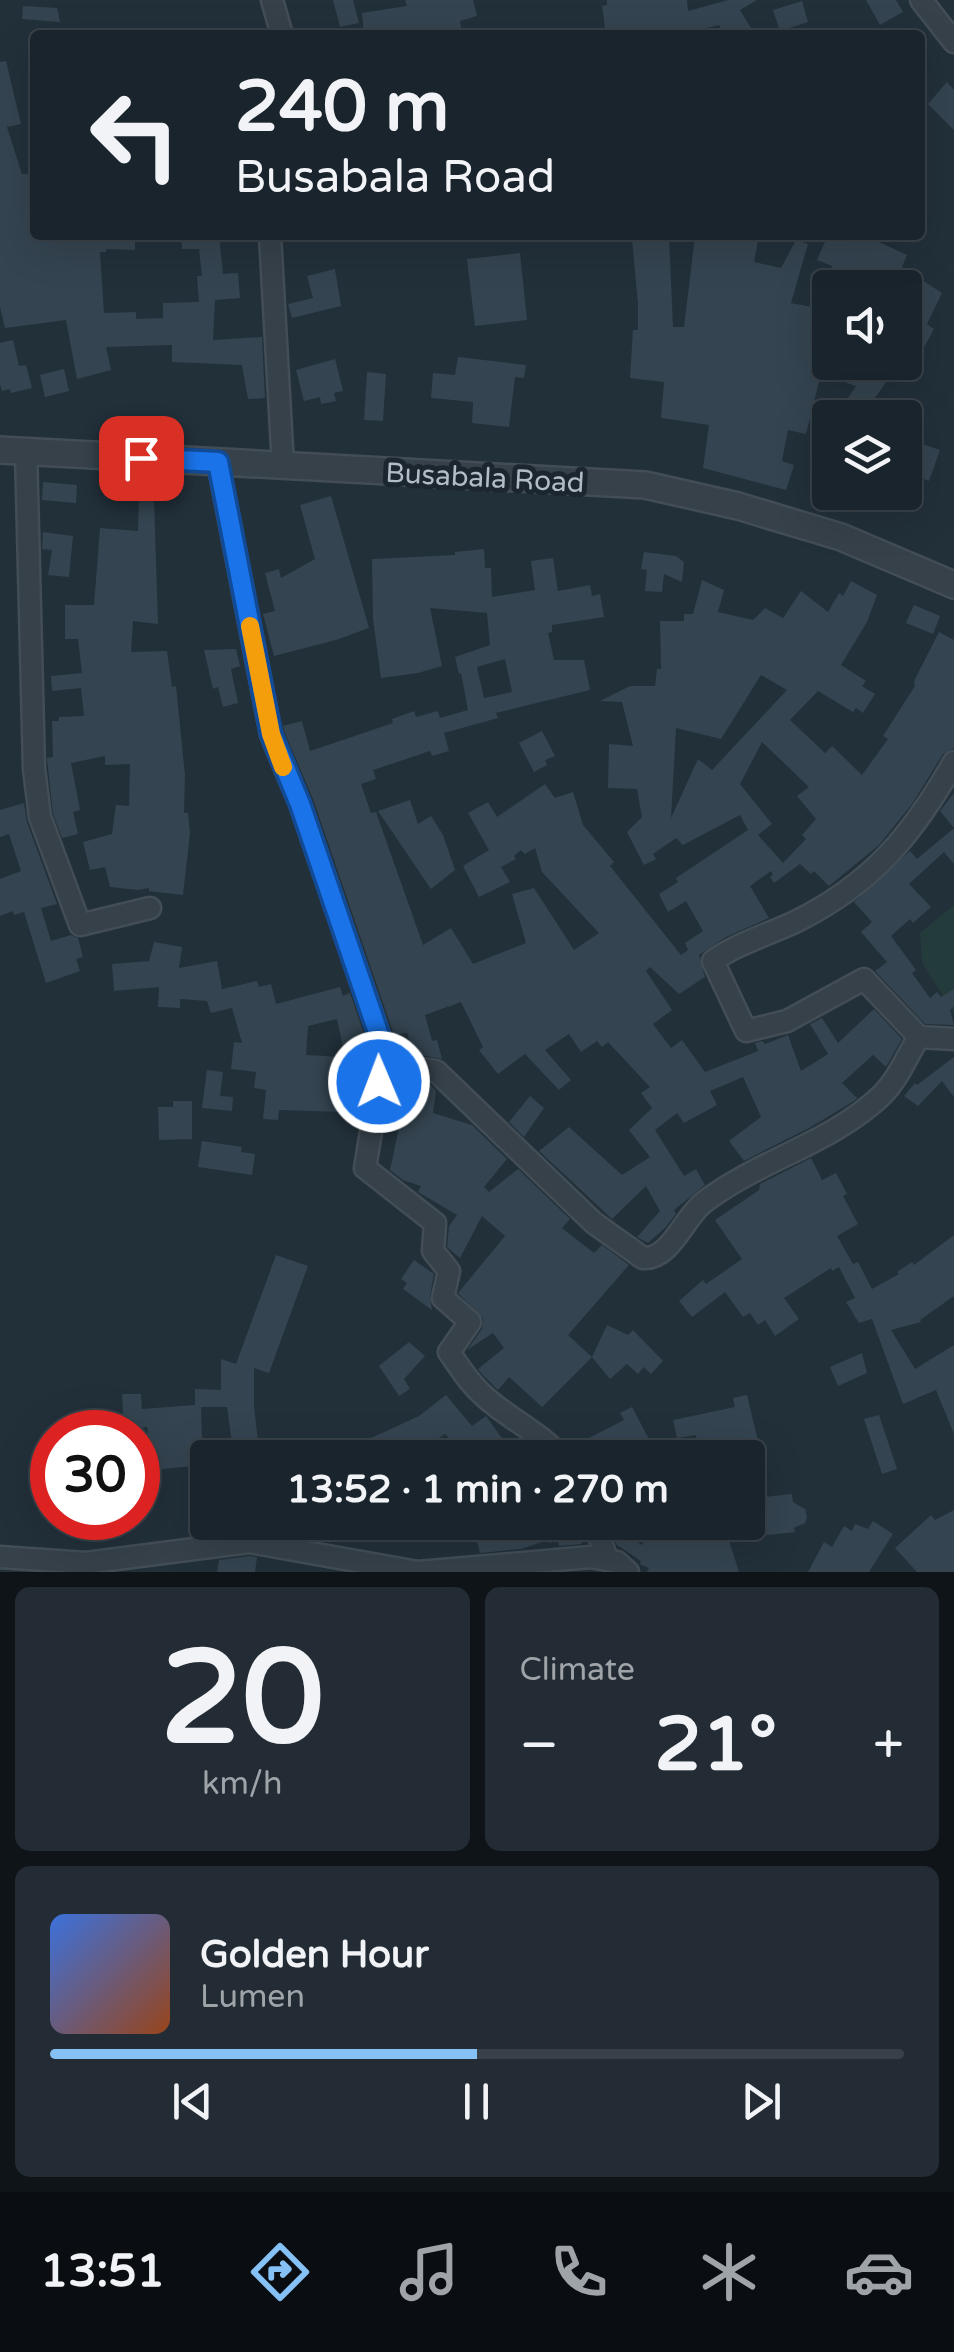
<!DOCTYPE html>
<html lang="en">
<head>
<meta charset="utf-8">
<style>
	:root { --surface:#1a242c; --page:#232c34; --text:#f1f3f6; --muted:#9fa4a9; --line:#384148; --accent:#86c1f6 }
	body { margin:0; font-family:"Varela Round",sans-serif; background:var(--page); color:var(--text); height:100vh; display:flex; flex-direction:column; font-size:38px; white-space:nowrap }
	* { box-sizing:border-box; margin:0 }
	p { font-size:32px; color:var(--muted) }
	.icon { flex:none; width:55px; height:55px; fill:none; stroke:currentColor; stroke-width:2; stroke-linecap:round; stroke-linejoin:round }
	.map { position:relative; height:1572px; overflow:hidden }
	.details { display:flex; flex-direction:column; gap:15px; padding:15px; background:#0e1418; flex:1 }
	.details>* { flex:none }
	.hud { position:absolute; left:30px; top:30px; width:895px; height:210px; border-radius:10px; box-shadow:0 10px 40px #0002,0 0 0 2px var(--line); background:#1a242c; color:var(--text); overflow:hidden }
	.fabs { position:absolute; left:812px; top:270px; display:grid; gap:20px }
	.fabs a { display:grid; place-items:center; width:110px; height:110px; border-radius:10px; background:var(--surface); box-shadow:0 10px 40px #0002,0 0 0 2px var(--line); font-size:50px }
	.speed { position:absolute; left:30px; top:1410px; display:flex; gap:20px; font-size:50px; font-weight:700; text-align:center }
	.speed>* { display:grid; place-content:center; width:130px; height:130px; border-radius:50%; background:var(--surface); box-shadow:0 10px 40px #0002,0 0 0 2px var(--line); line-height:1 }
	.speed .limit { border:15px solid #d22; background:#fff; color:#111 }
	.pin { position:absolute; display:grid; place-items:center; width:85px; height:85px; color:#fff; margin:-42px; border-radius:20px; box-shadow:0 5px 15px #0006 }
	.me { position:absolute; width:110px; margin:-55px; rotate:359deg; stroke-linejoin:round; filter:drop-shadow(0 0 8px #0008) }
	.turn { display:flex; align-items:center; gap:35px; height:210px; padding:0 40px; font-size:45px }
	.turn .icon { width:130px; height:130px; stroke-width:2.5 }
	.turn b { display:block; font-size:70px; line-height:85px }
	.big { font-size:75px; font-weight:700; line-height:1.1 }
	.details .tile { flex:1; display:flex; flex-direction:column; justify-content:center; gap:15px; min-width:0; padding:0 35px; border-radius:15px; background:var(--page) }
	.details .dial { align-items:center; gap:0 }
	.dial b { font-size:130px; line-height:1 }
	.song { display:flex; align-items:center; gap:30px }
	.cover { width:120px; height:120px; border-radius:15px; background:linear-gradient(135deg,hsl(220 70% 55%),hsl(20 70% 35%)) }
	.played { height:10px; border-radius:5px; background:linear-gradient(90deg,var(--accent) 50%,var(--line) 50%) }
	.keys { display:flex; justify-content:space-around; direction:ltr }
	.heat { display:flex; justify-content:space-between; align-items:center; font-size:55px; direction:ltr }
	.details .tiles { flex:1; display:grid; gap:15px; grid-template-columns:1fr 1fr }
	.tile:last-child { grid-column:span 2 }
	.trip { position:absolute; left:190px; top:1440px; width:575px; height:100px; border-radius:10px; background:var(--surface); box-shadow:0 10px 40px #0002,0 0 0 2px var(--line); font-weight:700; line-height:100px; text-align:center }
	.dock { display:flex; height:160px; justify-content:space-around; align-items:center; background:#0a0e12; color:var(--muted) }
	.dock .icon { width:70px; height:70px }
	.dock .current { color:var(--accent) }
	.dock b { font-size:45px; color:var(--text) }
	.map>svg:first-child { display:block }
	.green { fill:#243b3b }
	.building { fill:#344450; fill-rule:evenodd }
	.lines { fill:none; stroke-linecap:round; stroke-linejoin:round }
	.minor-casing { stroke:#424d56; stroke-width:25 }
	.tertiary-casing { stroke:#424d56; stroke-width:30 }
	.minor { stroke:#36414a; stroke-width:20 }
	.tertiary { stroke:#36414a; stroke-width:25 }
	.route-casing { stroke:#114b97; stroke-width:25 }
	.route { stroke:#1a73e8; stroke-width:18 }
	.slow { stroke:#f59e0b; stroke-width:18 }
	.labels { text-anchor:middle; dominant-baseline:central; stroke-width:10; stroke-linejoin:round; paint-order:stroke }
	.street-label { font-size:28px; fill:#b1bcc6; stroke:#1b262f }
</style>
</head>
<body>
<div class="map">
<svg width="954" height="1572" viewBox="0 0 954 1572">
	<rect width="100%" height="100%" fill="#22303a"/>
	<path class="green" d="M954 905V1013L922 963 920 933Z"/>
	<g class="building">
		<path d="M333 0H353L359 23 340 27Z"/>
		<path d="M405 0H473L477 16 460 21 462 35H364L362 13 407 6Z"/>
		<path d="M607 0H687L688 11 728 0H757L740 10 755 35H725L719 25 678 35H606L602 6 607 5Z"/>
		<path d="M866 0H896L903 12 880 25Z"/>
		<path d="M802 1 808 22 780 31 773 10Z"/>
		<path d="M23 6 57 8 60 22 22 19Z"/>
		<path d="M6 61 21 124 7 127 22 174H35V235H135V250L106 249V252H100L104 313 136 312V319L163 318V303L199 302 197 276H202L199 249H182L181 235H219L223 274 238 273 240 298 215 300 213 340 262 337 265 398 248 399 242 365 172 362V345L106 347 111 370 77 379 66 320 5 328 0 307V62Z"/>
		<path d="M947 82 954 90V130L928 104Z"/>
		<path d="M733 235H759L754 262 781 268 796 240 808 244 791 303 828 310 824 333 830 335V362H900L861 418H834L856 386 821 374 806 434 788 430 782 461 794 465 786 490 703 468 709 425 661 418 664 382 630 378 633 330H638V303L632 239 669 236 673 327H684L695 236 732 241Z"/>
		<path d="M828 235H864L907 255 902 267 942 293 927 324 934 329 921 353 905 343V308L913 295 900 287 902 283 868 269 861 288H826L832 266 817 260Z"/>
		<path d="M520 253 527 320 475 326 467 259Z"/>
		<path d="M335 269 341 306 292 318 288 304 313 298 307 276Z"/>
		<path d="M13 340 19 366 26 365 32 388 11 393 10 389 2 391 0 384V343Z"/>
		<path d="M458 357 526 365 524 378 515 377 509 427 472 423 473 402 431 398 433 373 455 375Z"/>
		<path d="M335 359 343 391 334 393 336 401 321 404 320 397 304 401 296 370Z"/>
		<path d="M64 369 69 391 45 397 40 375Z"/>
		<path d="M367 372 386 374 383 421 364 420Z"/>
		<path d="M913 441 940 450 929 481 909 473 910 469 905 467Z"/>
		<path d="M43 482 77 485 76 503 42 500Z"/>
		<path d="M331 496 369 628 336 640 274 656 263 614 275 611 265 573 279 569 281 578 315 559 300 505Z"/>
		<path d="M139 498 154 499 158 624 133 621 131 652 167 651 172 687 176 686 185 775 184 813H188L190 833 183 895 149 891V888L138 890 110 887 105 867 90 870 83 842 112 834 116 805 129 806 130 764 105 765V756L71 763 80 810 73 812 78 834 62 838 53 814 48 768 47 758 53 757 52 721H59V717L84 716 81 688 52 691 51 676 82 673 78 639H65V605H94L100 528 138 531Z"/>
		<path d="M43 532 73 536 69 577 48 575 52 550 42 549Z"/>
		<path d="M484 549 485 568H491L492 597 535 590 531 561 553 558 558 591 590 585 592 596 600 594 604 617 552 625V632L548 633 554 660H584L590 690 496 713 498 718 444 733 449 751 432 756 430 751 373 770 376 779 361 784 371 813 376 812 423 945 451 928 473 964 526 943 512 894 534 888 574 950 599 933 542 872 535 848 525 854 521 850 514 856 516 859 501 867 510 882 479 897 463 866 489 850 468 813 488 802 497 817 545 784 555 798 573 792 583 825 614 862 610 866 681 955 688 950 685 943 703 931 686 901 668 912 659 894 678 882 676 878 748 830 740 815 683 845 676 838 653 854 656 859 644 865 627 832 642 817 637 789 608 788 609 744 633 746 622 702 600 701 630 686H655L657 669H661L660 621H684V614H693L702 580 724 590 718 612 753 620 765 608 783 618 801 591 828 612 839 593 843 596 851 581 877 595 867 622 841 665 866 681 862 686 875 694 863 713 856 708 853 712 818 691 790 720 825 753 832 746 862 775 888 739 883 736 915 686 914 681 939 632 954 640V748L943 754 912 804 879 845 829 886 814 871 811 874 800 864 774 883 770 877 773 874 771 871 750 886 769 918 726 937 699 955 705 977 679 994 650 967 646 971 672 1010 653 1024 671 1048 682 1040 705 1072 758 1051 755 1043 762 1041 765 1044 788 1035 801 1071 828 1054 810 1024 822 1018 838 1043 874 1009 902 1039 886 1067 873 1055 842 1083 857 1098 854 1101 811 1127 744 1161 729 1141 761 1117 743 1077 710 1091 717 1105 684 1123 677 1113 655 1130 684 1176 696 1169 705 1185 674 1210 676 1214 665 1228 648 1243 637 1237 660 1211 646 1186 612 1219 539 1151 569 1127 622 1175 650 1157 629 1130 652 1108 641 1093 650 1087 608 1042 602 1047 597 1041 581 1052 569 1034 545 1050 571 1080 559 1090 525 1054 498 1074 479 1050 483 1047 461 1002 448 1007 446 1004 447 1007 425 1015 432 1041 437 1040 442 1059 420 1055 412 1048 407 1033 394 1035 313 799 284 731 283 726 302 721 310 751 393 723 392 719 414 711 416 717 438 711 440 718 468 710 461 673 459 674 455 657 490 645 487 613 430 608 442 666 418 673 381 678 373 619 372 559 455 555V552ZM505 659 512 692 484 698 477 667ZM761 675 787 690 712 770 698 759 671 818 676 728 721 739ZM762 742 809 787 797 796 816 819 802 835 806 839 783 863 758 835 772 824 740 784Z"/>
		<path d="M644 552 676 556 684 562 682 582 664 574 662 592 645 591 647 570 641 569Z"/>
		<path d="M914 605 940 616 933 634 906 623Z"/>
		<path d="M236 649 240 666 231 669 238 703 223 707 218 687 213 689 204 650Z"/>
		<path d="M542 731 555 756 545 760 547 765 534 772 519 743Z"/>
		<path d="M954 793V864L944 852 909 884 931 907 913 923 910 919 891 936 916 970 912 973 930 998 937 992 941 997 954 989V1006L950 1010 954 1025 925 1024 875 971 887 962 861 932 872 922 854 902 910 851 917 859 954 828 940 811Z"/>
		<path d="M410 800 418 824 431 816 443 835 455 870 431 889 378 811Z"/>
		<path d="M24 803 27 822 57 904 41 908 51 941 71 935 78 938 83 957 76 959 80 971 46 983 24 912 14 915 13 911 0 916V879L21 871 9 834 0 837V810Z"/>
		<path d="M154 942 182 947 179 968 217 961 222 989 257 981 259 987 271 984 276 1004 340 987 343 996 350 993 368 1045 365 1084 346 1082 343 1112 279 1110 278 1120 263 1119 266 1090 254 1088 256 1072 231 1069 234 1042 242 1043 232 1008 211 1013 207 1001 180 999V1008L158 1007 159 987 114 991 112 964 149 961ZM337 1019 345 1057 306 1055 308 1026Z"/>
		<path d="M954 1057V1097L942 1081 918 1106 904 1096 915 1083 917 1085Z"/>
		<path d="M207 1070 223 1072 220 1096 233 1097 232 1111 202 1108Z"/>
		<path d="M403 1076 430 1084 436 1091 433 1113 472 1125 507 1159 484 1187 489 1192 518 1169 570 1219 562 1228 594 1253 602 1245 629 1265 568 1335 592 1357 607 1325 628 1335 633 1330 663 1361 651 1374 644 1367 638 1374 627 1364 610 1379 592 1357 542 1407 509 1377 498 1390 481 1373 478 1369 504 1348 493 1333 467 1350 482 1329 483 1318 458 1293 505 1236 482 1216 460 1258 447 1247 449 1226 457 1215 418 1192 421 1186 403 1180 390 1170 401 1118H387L393 1079Z"/>
		<path d="M530 1096 544 1108 524 1137 509 1122Z"/>
		<path d="M173 1101H192V1139L159 1140 158 1107H173Z"/>
		<path d="M202 1141 242 1147 241 1152 255 1154 252 1175 198 1167Z"/>
		<path d="M811 1158 822 1180 836 1173 847 1194 843 1196 858 1224 837 1236 853 1264 858 1262 872 1289 899 1274 897 1272 912 1262 914 1265 954 1235V1296L920 1320 921 1322 891 1330 915 1369 954 1345V1434L936 1390 903 1404 872 1319 859 1323 846 1302 855 1298 839 1267 832 1271 831 1268 784 1298 799 1319 775 1336 765 1320 758 1325 750 1313 743 1317 725 1292 692 1317 679 1301 703 1280 706 1284 742 1259 715 1220 759 1190 760 1184Z"/>
		<path d="M276 1255 308 1266 269 1373 254 1368V1407L260 1458H234L227 1407H201L203 1465 153 1470 147 1427 124 1429 122 1394H141L142 1409 195 1405V1389L221 1390V1359L236 1364Z"/>
		<path d="M414 1260 434 1274 430 1296 432 1310 403 1289 407 1283 401 1279Z"/>
		<path d="M409 1342 425 1356 404 1379 410 1389 399 1396 379 1366Z"/>
		<path d="M862 1353 867 1373 838 1386 830 1367Z"/>
		<path d="M446 1395 472 1426 486 1416 507 1445 495 1458H489L475 1438 461 1451 445 1434 414 1454 410 1447 374 1457 369 1439 419 1416Z"/>
		<path d="M747 1395 759 1445 741 1451 738 1441 698 1450 696 1435 677 1438 673 1420 735 1407 733 1398Z"/>
		<path d="M632 1407 652 1445 627 1458H599L585 1440 624 1420 620 1413Z"/>
		<path d="M879 1415 897 1469 882 1474 864 1419Z"/>
		<path d="M792 1494 793 1502 805 1509 807 1517 805 1523 794 1528 795 1532 769 1535 748 1532V1513L766 1514 764 1497Z"/>
		<path d="M954 1510V1572H917L895 1548 931 1515 935 1520Z"/>
		<path d="M873 1521 893 1534 869 1572H808L824 1542 832 1547 844 1526 852 1531 855 1524 868 1529Z"/>
		<path d="M650 1522H739L737 1538 728 1537 739 1572H647L649 1568 640 1564 641 1561 617 1545 609 1524 642 1545Z"/>
		<path d="M534 1523 535 1527 568 1523 570 1528 579 1527 582 1544 559 1546 558 1541 548 1543V1540L521 1549 480 1553 474 1530 504 1525 505 1530Z"/>
		<path d="M249 1556 257 1557 255 1572H217L219 1560Z"/>
	</g>
	<g class="lines">
		<defs>
			<g id="minor">
				<path d="M272 0 282 35"/>
				<path d="M921 0 954 42"/>
				<path d="M270 235 283 466"/>
				<path d="M26 451 34 769 40 817 80 925 150 908"/>
				<path d="M218 463 271 735 300 804 382 1043 379 1083 365 1168 435 1223 433 1251 449 1271 443 1298 470 1322 449 1352C460 1368 470 1384 485 1397 509 1419 540 1432 562 1458"/>
				<path d="M919 1037 864 979 787 1021 746 1031 713 961C736 944 770 934 797 921 873 883 913 834 954 762"/>
				<path d="M382 1043 415 1068 436 1071 594 1223 643 1258C670 1260 684 1218 703 1203 758 1160 831 1144 882 1095 899 1078 906 1057 919 1037L954 1039"/>
				<path d="M594 1522 607 1559"/>
				<path d="M0 1557 86 1563 249 1542 418 1572 591 1557 617 1562 628 1572"/>
			</g>
			<path id="tertiary" d="M0 450 645 485 738 506 841 537 954 585"/>
		</defs>
		<use href="#minor" class="minor-casing"/>
		<use href="#tertiary" class="tertiary-casing"/>
		<use href="#minor" class="minor"/>
		<use href="#tertiary" class="tertiary"/>
	</g>
	<g class="lines">
		<defs>
			<path id="route" d="M141 458 218 462 271 734 300 804 382 1044 379 1082"/>
		</defs>
		<use href="#route" class="route-casing"/>
		<use href="#route" class="route"/>
		<path class="slow" d="M250 626 271 734 283 767"/>
	</g>
	<g class="labels">
		<g class="street-label">
			<text transform="translate(485 478) rotate(3)">Busabala Road</text>
		</g>
	</g>
</svg>
<div class="fabs">
<a><svg class="icon" aria-label="sound" viewBox="0 0 24 24"><path d="M4 9h4l5-4v14l-5-4H4zM17 9q2 3 0 6"/></svg></a>
<a><svg class="icon" aria-label="layers" viewBox="0 0 24 24"><path d="M12 4l9 5-9 5-9-5zM3 14l9 5 9-5"/></svg></a>
</div>
<div class="speed"><div class="limit">30</div></div>
<div class="pin" style="left:141px;top:458px;background:#d93025"><svg class="icon" aria-label="arrive" viewBox="0 0 24 24"><path d="M6 21V4h12l-3 4 3 4H6"/></svg></div>
<svg class="me" style="left:379px;top:1082px" viewBox="-20 -20 40 40"><circle r="17" fill="#1a73e8" stroke="#fff" stroke-width="3"/><path d="M0-11L8 9 0 5-8 9z" fill="#fff"/></svg>
<div class="trip">13:52 · 1 min · 270 m</div>
<div class="hud">
<div class="turn"><svg class="icon" aria-label="left" viewBox="0 0 24 24"><path d="M17 20v-9H6M10 6l-5 5 5 5"/></svg><div><b>240 m</b>Busabala Road</div></div>
</div>
</div>
<section class="details">
<div class="tiles">
<div class="tile dial"><b>20</b><p>km/h</p></div>
<div class="tile"><p>Climate</p>
<div class="heat"><a>−</a><b class="big">21°</b><a>+</a></div>
</div>
<div class="tile">
<div class="song"><i class="cover"></i><div><b>Golden Hour</b><p>Lumen</p></div></div>
<div class="played"></div>
<div class="keys"><svg class="icon" aria-label="previous" viewBox="0 0 24 24"><path d="M18 5L8 12l10 7zM5 5v14"/></svg><svg class="icon" aria-label="pause" viewBox="0 0 24 24"><path d="M8 5v14M16 5v14"/></svg><svg class="icon" aria-label="next" viewBox="0 0 24 24"><path d="M6 5l10 7-10 7zM19 5v14"/></svg></div>
</div>
</div>
</section>
<nav class="dock">
<b>13:51</b>
<svg class="icon current" aria-label="directions" viewBox="0 0 24 24"><path d="M12 3l9 9-9 9-9-9zM9 14v-3h6M13 9l2 2-2 2"/></svg>
<svg class="icon" aria-label="music" viewBox="0 0 24 24"><path d="M9 18V5l10-2v13"/><circle cx="6" cy="18" r="3"/><circle cx="16" cy="16" r="3"/></svg>
<svg class="icon" aria-label="phone" viewBox="0 0 24 24"><path d="M5 4h4l2 5-3 2q2 4 5 5l2-3 5 2v4C11 20 4 13 5 4z"/></svg>
<svg class="icon" aria-label="climate" viewBox="0 0 24 24"><path d="M12 3v18M4 7l16 10M4 17L20 7"/></svg>
<svg class="icon" aria-label="car" viewBox="0 0 24 24"><path d="M5 17H2v-5l4-1 3-4h7l3 4 3 1v5h-3M9 17h6M6 11h13"/><circle cx="7" cy="17" r="2"/><circle cx="17" cy="17" r="2"/></svg>
</nav>
</body>
</html>
